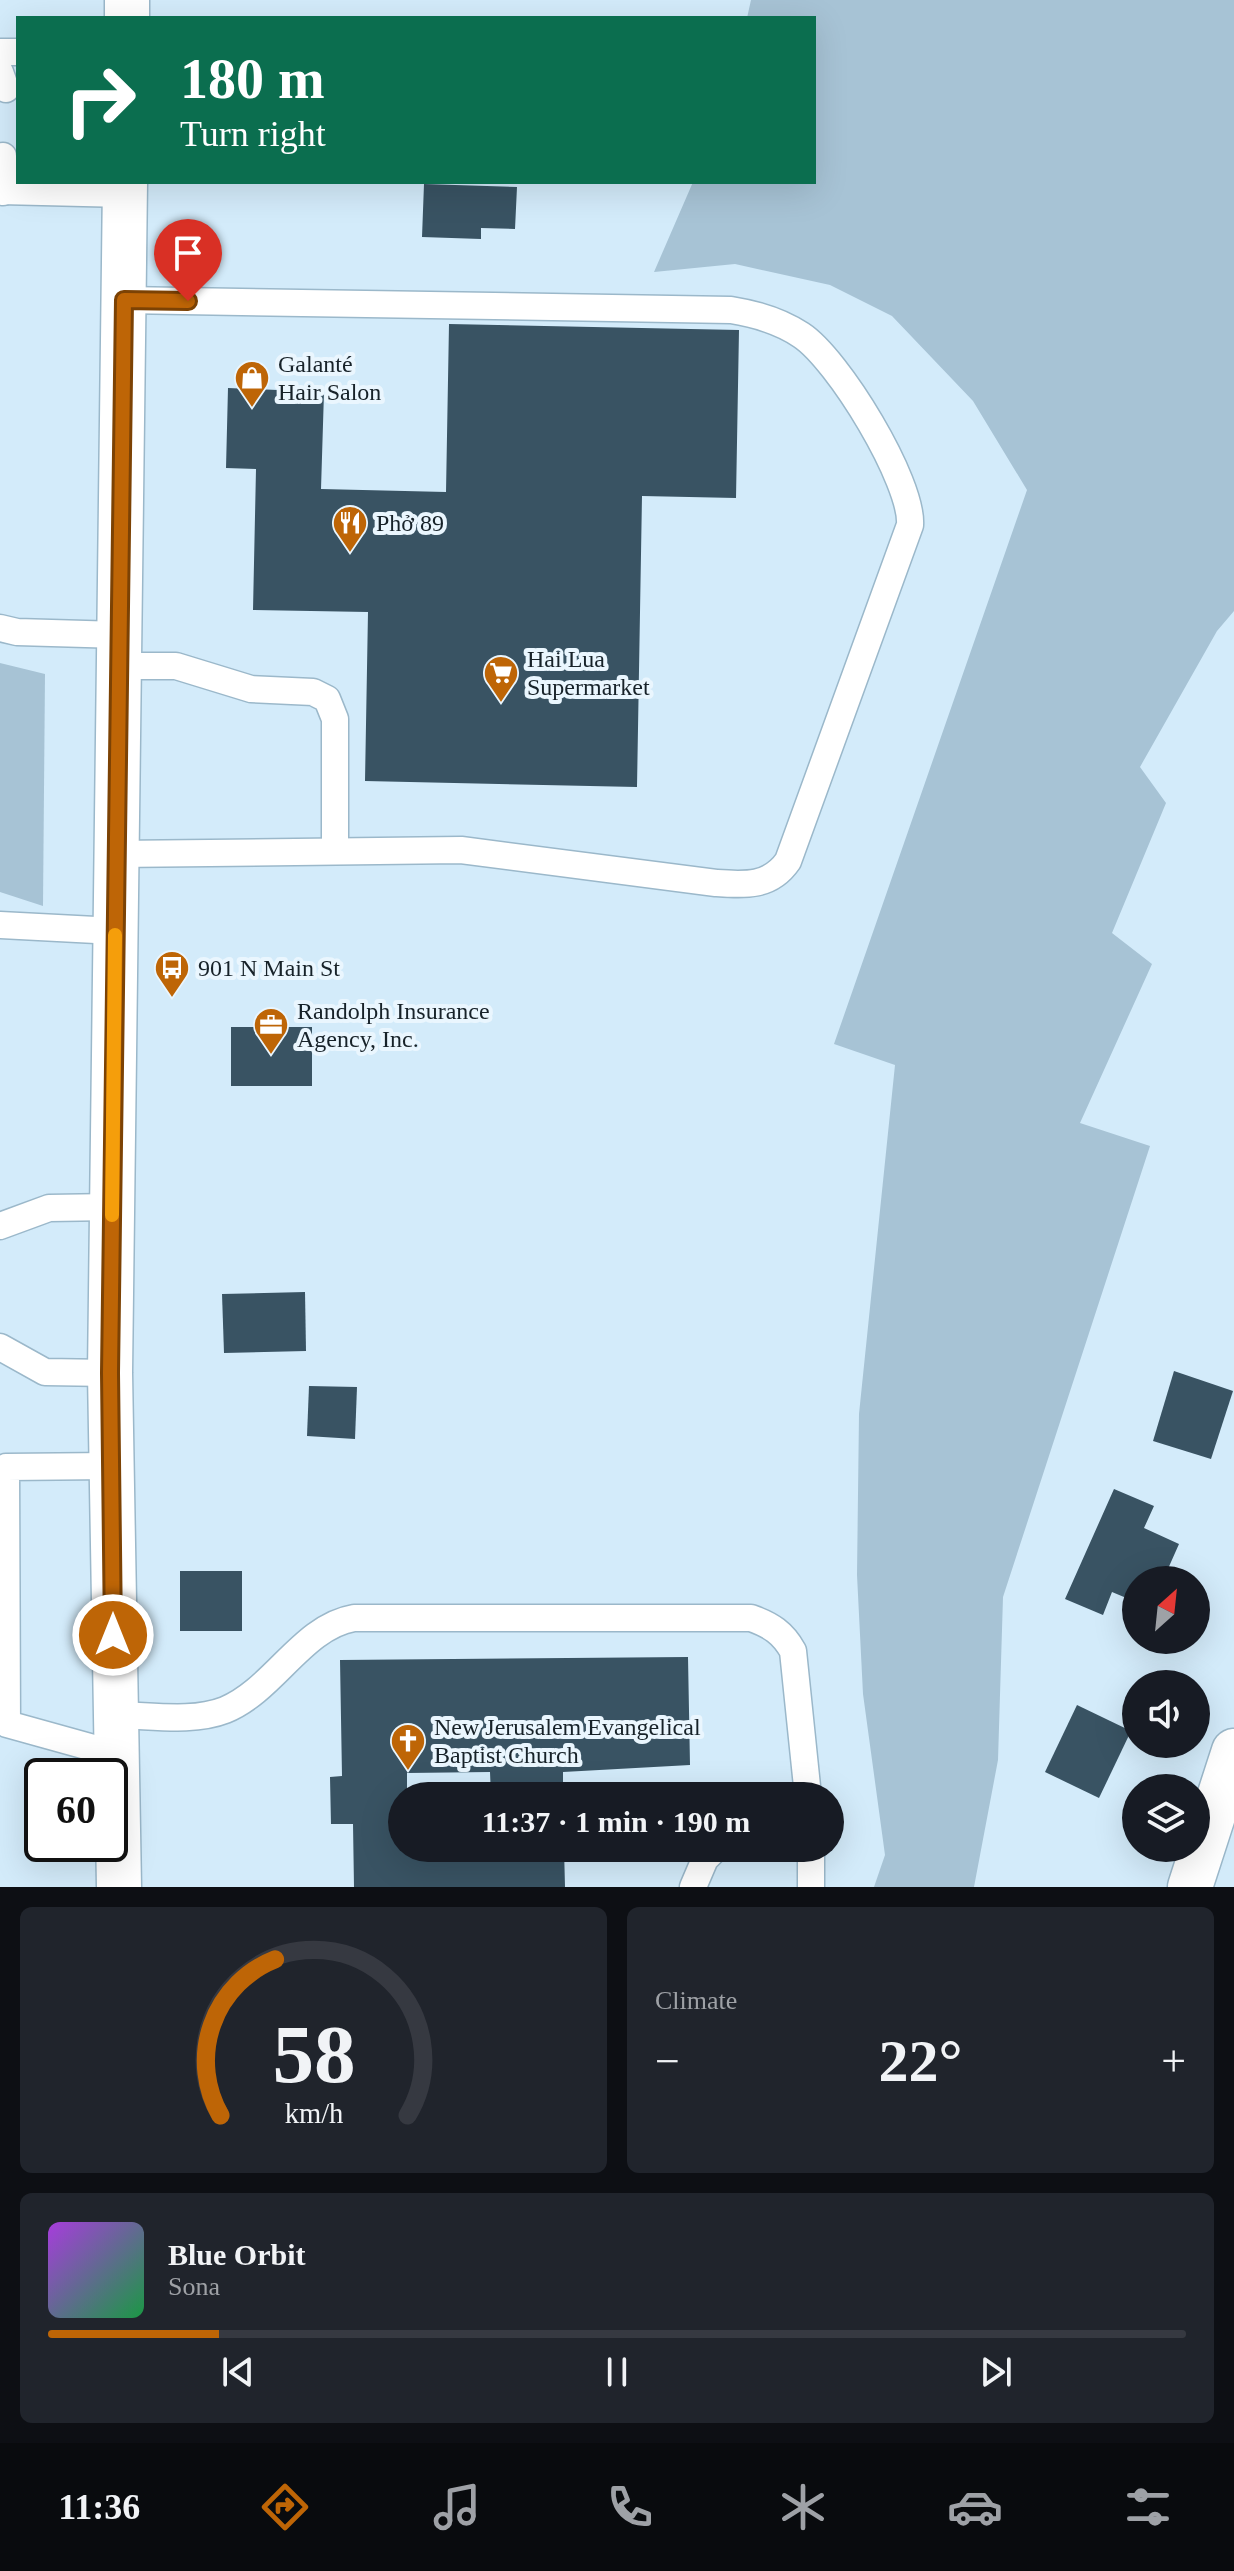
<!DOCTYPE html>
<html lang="en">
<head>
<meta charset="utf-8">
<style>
	:root { --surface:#171b24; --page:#20242c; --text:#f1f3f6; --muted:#9ea1a6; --line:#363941; --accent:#be6506 }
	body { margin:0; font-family:"Times New Roman",serif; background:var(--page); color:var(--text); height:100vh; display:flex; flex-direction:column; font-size:30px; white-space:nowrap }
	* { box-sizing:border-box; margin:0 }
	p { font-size:26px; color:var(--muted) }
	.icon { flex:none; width:44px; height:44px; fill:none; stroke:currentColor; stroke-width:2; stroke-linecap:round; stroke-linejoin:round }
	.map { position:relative; height:1887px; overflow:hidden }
	.sheet { display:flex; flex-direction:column; gap:20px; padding:20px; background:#0d0f14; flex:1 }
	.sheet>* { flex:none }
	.top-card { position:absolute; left:16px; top:16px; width:800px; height:168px; border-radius:0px; box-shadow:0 8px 32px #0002; background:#0b6e4f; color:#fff; overflow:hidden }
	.needle { width:52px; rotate:27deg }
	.fabs { position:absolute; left:1122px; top:1566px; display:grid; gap:16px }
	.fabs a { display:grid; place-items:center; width:88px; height:88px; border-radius:50%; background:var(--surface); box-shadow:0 8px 32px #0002; font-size:40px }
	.speed { position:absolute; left:24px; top:1758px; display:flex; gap:16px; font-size:40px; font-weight:700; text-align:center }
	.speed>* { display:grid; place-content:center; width:104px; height:104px; border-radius:50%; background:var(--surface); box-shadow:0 8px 32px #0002; line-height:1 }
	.speed .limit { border:4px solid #111; border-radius:12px; background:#fff; color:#111 }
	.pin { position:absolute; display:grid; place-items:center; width:68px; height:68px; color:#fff; margin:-82px -34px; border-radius:50% 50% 50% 0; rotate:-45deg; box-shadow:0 0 8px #0007 }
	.pin .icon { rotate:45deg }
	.me { position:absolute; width:88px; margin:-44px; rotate:0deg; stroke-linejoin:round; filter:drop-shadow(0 0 6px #0008) }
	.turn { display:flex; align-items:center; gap:28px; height:168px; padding:0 32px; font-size:36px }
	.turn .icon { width:104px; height:104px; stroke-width:2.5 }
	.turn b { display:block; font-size:56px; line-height:68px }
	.big { font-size:60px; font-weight:700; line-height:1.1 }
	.sheet .widget { flex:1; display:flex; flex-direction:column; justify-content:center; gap:12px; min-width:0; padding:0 28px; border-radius:12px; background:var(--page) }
	.sheet .dial { align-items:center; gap:0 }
	.dial svg { height:208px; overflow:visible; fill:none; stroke:var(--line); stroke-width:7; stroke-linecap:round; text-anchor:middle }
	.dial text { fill:var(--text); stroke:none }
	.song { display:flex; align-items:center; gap:24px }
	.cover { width:96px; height:96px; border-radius:12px; background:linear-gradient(135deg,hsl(280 70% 55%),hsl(140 70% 35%)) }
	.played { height:8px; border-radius:4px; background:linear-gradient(90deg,var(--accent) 15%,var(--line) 15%) }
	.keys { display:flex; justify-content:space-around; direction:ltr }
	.heat { display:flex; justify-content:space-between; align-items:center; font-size:44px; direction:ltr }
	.sheet .tiles { flex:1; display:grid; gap:20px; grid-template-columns:1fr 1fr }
	.widget:last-child { grid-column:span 2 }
	.trip { position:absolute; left:388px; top:1782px; width:456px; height:80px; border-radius:40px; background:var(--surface); box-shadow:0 8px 32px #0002; font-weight:700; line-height:80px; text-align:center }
	.menu { display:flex; height:128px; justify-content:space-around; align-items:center; background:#090b0e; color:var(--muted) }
	.menu .icon { width:56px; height:56px }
	.menu .on { color:var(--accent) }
	.menu b { font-size:36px; color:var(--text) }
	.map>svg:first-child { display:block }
	.green { fill:#a7c3d5 }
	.building { fill:#395363 }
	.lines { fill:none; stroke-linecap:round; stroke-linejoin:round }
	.service-casing { stroke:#9bb8ca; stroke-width:29 }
	.minor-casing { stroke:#9bb8ca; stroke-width:47 }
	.primary-casing { stroke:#9bb8ca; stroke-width:47 }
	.service { stroke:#fff; stroke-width:26 }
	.minor { stroke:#fff; stroke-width:44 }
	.primary { stroke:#fff; stroke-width:44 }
	.route-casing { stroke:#7c4204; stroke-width:20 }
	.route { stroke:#be6506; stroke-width:14 }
	.slow { stroke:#f59e0b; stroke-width:14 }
	.labels { text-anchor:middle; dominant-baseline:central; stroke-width:8; stroke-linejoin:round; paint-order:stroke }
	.poi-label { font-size:24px; fill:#172229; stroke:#eaf6fe; text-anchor:start }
</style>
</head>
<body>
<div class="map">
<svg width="1234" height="1887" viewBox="0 0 1234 1887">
	<rect width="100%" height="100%" fill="#d3ebfa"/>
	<g class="green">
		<path d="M751 0H1234V611L1217 631 1140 767 1166 803 1112 933 1152 964 1080 1123 1150 1146 1003 1597 998 1760 974 1887H874L885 1855 863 1694 857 1575 859 1414 895 1065 834 1044 1027 490 973 401 892 316 830 285 735 264 654 272 693 182H814V18H747Z"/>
		<path d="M0 663 45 674 43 906 0 892Z"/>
	</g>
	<g class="building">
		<path d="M424 184 517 187 515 229 481 228V239L422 237Z"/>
		<path d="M449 324 739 330 736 498 642 496 637 787 365 781 368 612 253 610 256 469 226 468 228 388 324 392 321 489 446 492Z"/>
		<rect x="231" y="1027" width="81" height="59"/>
		<path d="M305 1292 306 1351 224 1353 222 1294Z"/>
		<path d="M1174 1371 1233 1391 1211 1459 1153 1441Z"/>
		<path d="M309 1386 357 1387 355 1439 307 1436Z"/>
		<path d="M1114 1489 1154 1506 1144 1528 1179 1544 1163 1580H1136V1602L1112 1592 1103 1615 1065 1599Z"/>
		<rect x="180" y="1571" width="62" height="60"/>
		<path d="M688 1657 690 1765 563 1772V1796H491L490 1772 407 1773V1796H402V1848H564L565 1887H354L353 1824H331L330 1777 342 1776 340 1660Z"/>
		<path d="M1077 1705 1131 1731 1099 1798 1045 1772Z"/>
	</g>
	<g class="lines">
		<defs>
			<g id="service">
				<path d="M0 52H18"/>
				<path d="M0 72 6 89"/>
				<path d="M0 191 125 194"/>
				<path d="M3 192V156"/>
				<path d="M0 628 17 632 120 635"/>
				<path d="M119 666H176L251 689 313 692 327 699 335 719V849"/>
				<path d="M116 854 461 850 716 883C745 885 770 887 788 861L910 525C913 482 838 359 801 335 780 321 756 314 731 310L124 300"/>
				<path d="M0 925 115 931"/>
				<path d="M0 1226 49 1208 112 1207"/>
				<path d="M0 1347 45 1372 110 1373"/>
				<path d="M110 1466 6 1467 7 1724 115 1754"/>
				<path d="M114 1715C149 1715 192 1723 225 1710 274 1690 302 1627 354 1618H751C771 1625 783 1633 793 1651L808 1796"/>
				<path d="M693 1887 705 1859 716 1848"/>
				<path d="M811 1887V1848"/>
			</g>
			<path id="minor" d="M1190 1887 1234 1751"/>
			<g id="primary">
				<path d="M127 18V0"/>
				<path d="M119 1887 110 1373 125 182"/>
			</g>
		</defs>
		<use href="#service" class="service-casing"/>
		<use href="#minor" class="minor-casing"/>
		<use href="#primary" class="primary-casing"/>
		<use href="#service" class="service"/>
		<use href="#minor" class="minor"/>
		<use href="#primary" class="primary"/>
	</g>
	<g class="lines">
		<defs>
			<path id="route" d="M113 1635 110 1373 124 300 188 301"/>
		</defs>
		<use href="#route" class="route-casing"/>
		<use href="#route" class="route"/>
		<path class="slow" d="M112 1215 115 935"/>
	</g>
	<defs>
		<symbol id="shop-pin" viewBox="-11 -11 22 30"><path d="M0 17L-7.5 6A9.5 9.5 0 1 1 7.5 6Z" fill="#be6506" stroke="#eaf6fe"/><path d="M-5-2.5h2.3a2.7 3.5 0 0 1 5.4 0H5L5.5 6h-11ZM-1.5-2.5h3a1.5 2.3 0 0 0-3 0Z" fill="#fff"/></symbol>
		<symbol id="restaurant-pin" viewBox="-11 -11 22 30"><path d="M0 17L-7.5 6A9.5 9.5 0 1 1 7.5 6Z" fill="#be6506" stroke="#eaf6fe"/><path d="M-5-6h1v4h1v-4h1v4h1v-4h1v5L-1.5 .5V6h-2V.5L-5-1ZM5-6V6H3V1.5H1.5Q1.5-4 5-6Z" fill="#fff"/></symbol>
		<symbol id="supermarket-pin" viewBox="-11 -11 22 30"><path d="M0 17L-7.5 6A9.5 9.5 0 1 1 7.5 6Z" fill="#be6506" stroke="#eaf6fe"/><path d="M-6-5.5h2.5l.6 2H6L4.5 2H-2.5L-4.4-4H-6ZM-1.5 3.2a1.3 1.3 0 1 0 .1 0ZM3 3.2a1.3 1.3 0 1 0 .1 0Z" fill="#fff"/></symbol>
		<symbol id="bus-pin" viewBox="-11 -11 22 30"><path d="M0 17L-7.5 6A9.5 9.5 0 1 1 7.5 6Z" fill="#be6506" stroke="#eaf6fe"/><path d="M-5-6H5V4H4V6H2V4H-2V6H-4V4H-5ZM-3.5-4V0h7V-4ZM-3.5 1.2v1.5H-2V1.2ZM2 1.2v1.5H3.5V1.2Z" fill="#fff"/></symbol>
		<symbol id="office-pin" viewBox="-11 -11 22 30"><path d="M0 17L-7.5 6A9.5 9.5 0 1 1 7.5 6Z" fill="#be6506" stroke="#eaf6fe"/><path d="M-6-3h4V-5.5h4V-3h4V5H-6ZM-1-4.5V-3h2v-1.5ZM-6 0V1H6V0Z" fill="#fff"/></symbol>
		<symbol id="church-pin" viewBox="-11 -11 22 30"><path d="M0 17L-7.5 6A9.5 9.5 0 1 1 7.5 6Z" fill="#be6506" stroke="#eaf6fe"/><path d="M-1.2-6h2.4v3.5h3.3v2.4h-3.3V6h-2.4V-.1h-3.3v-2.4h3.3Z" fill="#fff"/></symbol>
	</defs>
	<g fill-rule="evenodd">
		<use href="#shop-pin" x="232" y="358" width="40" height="54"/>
		<use href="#restaurant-pin" x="330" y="503" width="40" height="54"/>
		<use href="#supermarket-pin" x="481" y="653" width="40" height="54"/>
		<use href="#bus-pin" x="152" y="948" width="40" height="54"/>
		<use href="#office-pin" x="251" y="1005" width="40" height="54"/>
		<use href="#church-pin" x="388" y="1721" width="40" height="54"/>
	</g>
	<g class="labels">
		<g class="poi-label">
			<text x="278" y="364">Galanté<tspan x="278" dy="28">Hair Salon</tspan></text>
			<text x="376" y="523">Phở 89</text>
			<text x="527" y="659">Hai Lua<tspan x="527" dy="28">Supermarket</tspan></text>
			<text x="198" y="968">901 N Main St</text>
			<text x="297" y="1011">Randolph Insurance<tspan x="297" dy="28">Agency, Inc.</tspan></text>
			<text x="434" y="1727">New Jerusalem Evangelical<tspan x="434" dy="28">Baptist Church</tspan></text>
		</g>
	</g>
</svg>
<div class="fabs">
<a><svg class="needle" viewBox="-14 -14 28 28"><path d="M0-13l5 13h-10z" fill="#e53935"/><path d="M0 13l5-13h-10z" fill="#9ea1a6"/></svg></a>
<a><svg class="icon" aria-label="sound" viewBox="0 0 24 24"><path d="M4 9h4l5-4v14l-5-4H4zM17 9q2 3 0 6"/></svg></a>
<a><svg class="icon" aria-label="layers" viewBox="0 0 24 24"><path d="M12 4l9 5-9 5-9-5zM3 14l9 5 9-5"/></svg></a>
</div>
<div class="speed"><div class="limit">60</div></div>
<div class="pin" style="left:188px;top:301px;background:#d93025"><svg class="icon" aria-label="arrive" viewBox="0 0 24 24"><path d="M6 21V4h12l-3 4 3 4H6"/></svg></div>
<svg class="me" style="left:113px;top:1635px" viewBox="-20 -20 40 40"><circle r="17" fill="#be6506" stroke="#fff" stroke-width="3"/><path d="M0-11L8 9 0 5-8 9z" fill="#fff"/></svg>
<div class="trip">11:37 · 1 min · 190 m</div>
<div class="top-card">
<div class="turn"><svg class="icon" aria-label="right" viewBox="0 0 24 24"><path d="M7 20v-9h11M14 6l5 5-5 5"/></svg><div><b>180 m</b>Turn right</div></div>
</div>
</div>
<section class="sheet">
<div class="tiles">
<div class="widget dial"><svg viewBox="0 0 100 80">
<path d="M14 69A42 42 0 1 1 86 69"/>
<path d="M14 69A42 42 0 0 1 35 9" stroke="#be6506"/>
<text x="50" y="56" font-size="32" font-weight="700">58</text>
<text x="50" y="72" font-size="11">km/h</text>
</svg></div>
<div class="widget"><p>Climate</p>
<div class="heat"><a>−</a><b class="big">22°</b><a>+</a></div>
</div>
<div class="widget">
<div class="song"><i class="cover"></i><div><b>Blue Orbit</b><p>Sona</p></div></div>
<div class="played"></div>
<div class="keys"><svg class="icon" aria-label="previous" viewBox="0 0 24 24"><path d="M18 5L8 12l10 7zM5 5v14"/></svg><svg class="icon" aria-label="pause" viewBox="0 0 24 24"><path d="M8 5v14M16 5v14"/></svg><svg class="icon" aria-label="next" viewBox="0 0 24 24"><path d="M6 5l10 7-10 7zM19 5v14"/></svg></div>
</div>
</div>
</section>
<nav class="menu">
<b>11:36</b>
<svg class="icon on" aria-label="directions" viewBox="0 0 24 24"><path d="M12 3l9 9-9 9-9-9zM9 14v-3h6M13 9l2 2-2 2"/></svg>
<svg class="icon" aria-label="music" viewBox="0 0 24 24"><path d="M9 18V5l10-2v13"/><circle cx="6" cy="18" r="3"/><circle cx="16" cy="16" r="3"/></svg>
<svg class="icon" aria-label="phone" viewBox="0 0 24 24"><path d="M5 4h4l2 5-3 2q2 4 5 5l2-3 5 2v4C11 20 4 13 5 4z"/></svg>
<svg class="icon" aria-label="climate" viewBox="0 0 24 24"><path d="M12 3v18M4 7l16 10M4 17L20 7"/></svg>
<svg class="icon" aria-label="car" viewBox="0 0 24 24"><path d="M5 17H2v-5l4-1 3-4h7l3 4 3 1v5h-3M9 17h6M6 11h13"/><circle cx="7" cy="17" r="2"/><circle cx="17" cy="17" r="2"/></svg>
<svg class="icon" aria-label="filters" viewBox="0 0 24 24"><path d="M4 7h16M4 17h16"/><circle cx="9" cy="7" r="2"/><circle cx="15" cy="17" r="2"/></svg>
</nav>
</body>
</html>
